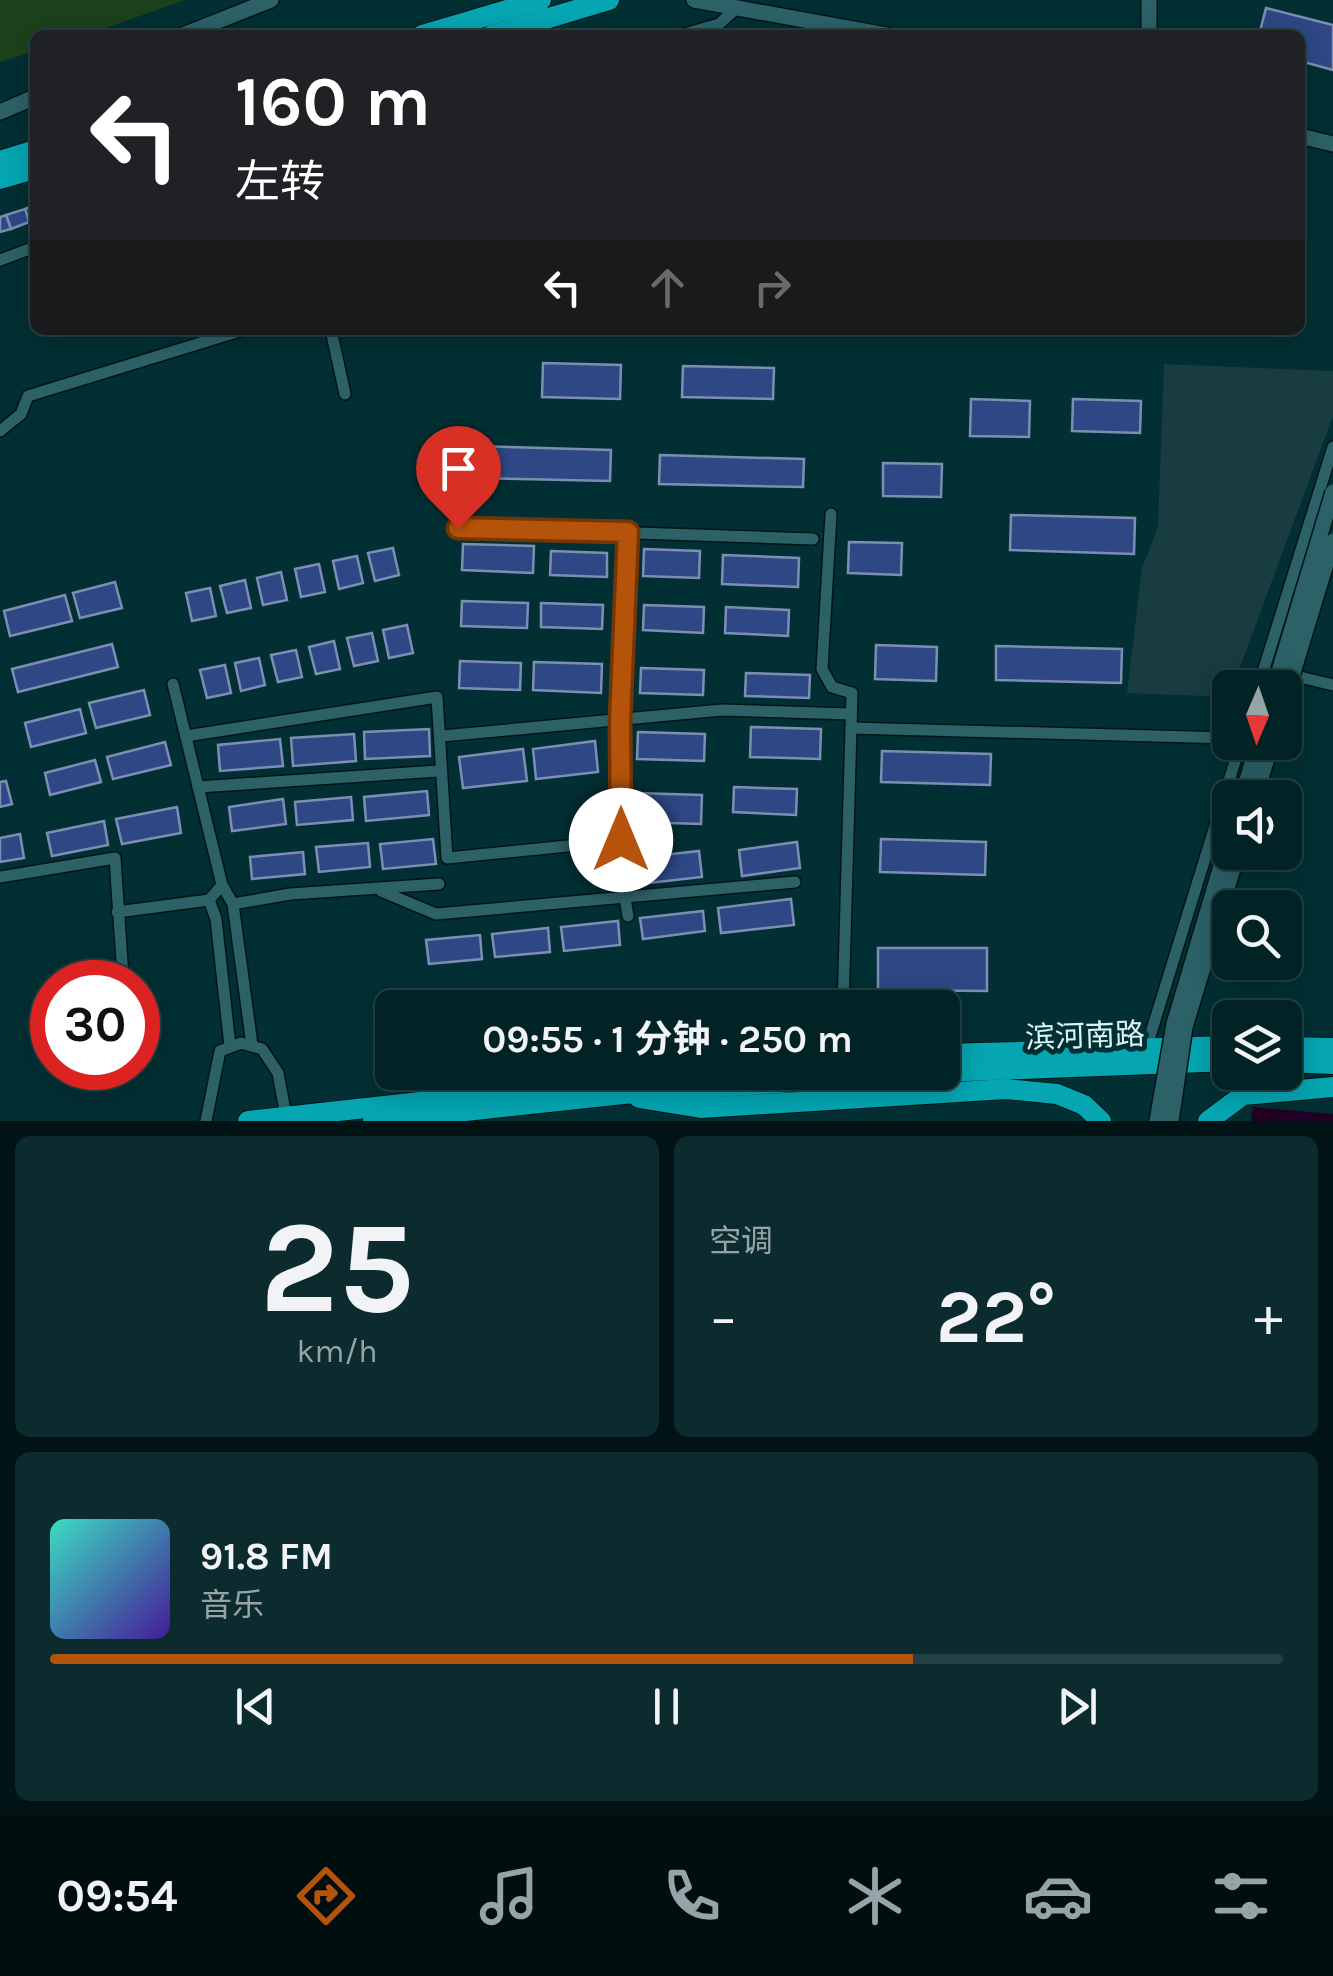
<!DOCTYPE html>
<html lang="zh">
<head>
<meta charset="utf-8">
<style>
	:root { --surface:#022326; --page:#0c2b2e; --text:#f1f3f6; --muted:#96a4a7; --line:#234043; --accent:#b45309 }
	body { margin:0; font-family:Karla,"Noto Sans SC",sans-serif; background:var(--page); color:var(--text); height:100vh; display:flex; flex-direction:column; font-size:38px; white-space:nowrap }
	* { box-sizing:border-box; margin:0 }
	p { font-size:32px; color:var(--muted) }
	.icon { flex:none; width:55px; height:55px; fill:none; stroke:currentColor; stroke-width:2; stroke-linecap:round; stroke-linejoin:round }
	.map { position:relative; height:1121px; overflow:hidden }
	.details { display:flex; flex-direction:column; gap:15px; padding:15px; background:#011315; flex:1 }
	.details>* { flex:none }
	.hud { position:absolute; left:30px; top:30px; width:1275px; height:305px; border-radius:15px; box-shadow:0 5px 25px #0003,0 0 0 2px var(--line); background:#202124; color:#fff; overflow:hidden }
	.needle { width:65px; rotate:182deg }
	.fabs { position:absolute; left:1212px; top:670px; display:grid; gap:20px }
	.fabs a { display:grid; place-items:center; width:90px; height:90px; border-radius:15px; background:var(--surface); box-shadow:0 5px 25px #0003,0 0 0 2px var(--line); font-size:50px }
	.speed { position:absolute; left:30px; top:960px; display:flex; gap:20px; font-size:50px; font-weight:700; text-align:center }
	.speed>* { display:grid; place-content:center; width:130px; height:130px; border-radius:50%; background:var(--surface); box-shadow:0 5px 25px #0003,0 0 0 2px var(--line); line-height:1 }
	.speed .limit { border:15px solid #d22; background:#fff; color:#111 }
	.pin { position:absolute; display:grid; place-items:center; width:85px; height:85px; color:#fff; margin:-102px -42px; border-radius:50% 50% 50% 0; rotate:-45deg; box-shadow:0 0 10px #0007 }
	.pin .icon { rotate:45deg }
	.me { position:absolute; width:110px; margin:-55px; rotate:0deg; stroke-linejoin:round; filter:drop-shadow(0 0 8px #0008) }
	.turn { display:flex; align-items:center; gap:35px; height:210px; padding:0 40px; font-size:45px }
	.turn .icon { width:130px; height:130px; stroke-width:2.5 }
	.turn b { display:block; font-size:70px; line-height:85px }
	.lanes { display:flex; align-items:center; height:95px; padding:0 40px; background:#0003; justify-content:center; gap:50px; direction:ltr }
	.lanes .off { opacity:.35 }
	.big { font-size:75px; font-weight:700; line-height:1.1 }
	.details .tile { flex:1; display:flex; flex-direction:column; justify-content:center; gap:15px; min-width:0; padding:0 35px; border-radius:15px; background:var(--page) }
	.details .dial { align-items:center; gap:0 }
	.dial b { font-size:130px; line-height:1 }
	.song { display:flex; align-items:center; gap:30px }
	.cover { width:120px; height:120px; border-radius:15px; background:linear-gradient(135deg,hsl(170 70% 55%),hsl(260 70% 35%)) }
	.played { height:10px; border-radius:5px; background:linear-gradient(90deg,var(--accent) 70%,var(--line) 70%) }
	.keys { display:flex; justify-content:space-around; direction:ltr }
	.heat { display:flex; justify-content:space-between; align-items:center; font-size:55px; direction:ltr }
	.details .tiles { flex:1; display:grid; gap:15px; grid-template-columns:1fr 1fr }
	.tile:last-child { grid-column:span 2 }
	.trip { position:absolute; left:375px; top:990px; width:585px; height:100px; border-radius:15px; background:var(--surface); box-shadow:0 5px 25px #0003,0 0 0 2px var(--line); font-weight:700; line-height:100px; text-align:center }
	.menu { display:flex; height:160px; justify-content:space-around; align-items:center; background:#010e0f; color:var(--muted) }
	.menu .icon { width:70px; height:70px }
	.menu .selected { color:var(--accent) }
	.menu b { font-size:45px; color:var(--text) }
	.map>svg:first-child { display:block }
	.built { fill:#183c3f }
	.green { fill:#1c411d }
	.water { fill:#200024 }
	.building { fill:#2d4885; stroke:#7c8eb2; stroke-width:2.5 }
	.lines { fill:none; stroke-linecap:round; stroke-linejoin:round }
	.street-casing { stroke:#001518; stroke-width:14 }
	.secondary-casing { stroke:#001518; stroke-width:18 }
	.highway-casing { stroke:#001518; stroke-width:22 }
	.street { stroke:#2c6167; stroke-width:11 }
	.secondary { stroke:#2c6167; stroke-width:15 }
	.highway { stroke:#05a5b1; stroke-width:20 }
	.secondary-bridge-casing { stroke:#001518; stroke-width:18; stroke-linecap:butt }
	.secondary-bridge { stroke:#2c6167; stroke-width:15 }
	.route-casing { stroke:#753606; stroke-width:25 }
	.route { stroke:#b45309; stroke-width:18 }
	.labels { text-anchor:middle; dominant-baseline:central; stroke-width:10; stroke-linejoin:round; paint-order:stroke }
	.street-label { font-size:30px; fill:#d8f4f6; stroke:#022f33 }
</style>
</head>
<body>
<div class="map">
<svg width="1333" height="1121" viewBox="0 0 1333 1121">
	<rect width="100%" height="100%" fill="#022f33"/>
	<path class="built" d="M1164 364 1333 371V416L1229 697 1127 693 1142 568 1158 527Z"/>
	<path class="green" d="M0 0H185L86 35H35V51L0 62Z"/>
	<path class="water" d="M1253 1107 1333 1114V1121H1251Z"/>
	<g class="building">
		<path d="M1266 8 1333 25V70L1300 61V35H1259Z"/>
		<path d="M35 205V220L29 222 25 209Z"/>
		<path d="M25 209 29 222 11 229 6 215Z"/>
		<path d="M6 215 11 229 0 232V217Z"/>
		<path d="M543 363 621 365 620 399 542 397Z"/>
		<path d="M683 366 774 368 773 399 682 397Z"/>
		<path d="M971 399 1030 401 1029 437 970 436Z"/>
		<path d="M1073 399 1141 401 1140 433 1072 431Z"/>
		<path d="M473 446 611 450 610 481 473 478Z"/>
		<path d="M660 455 804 459 803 487 659 484Z"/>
		<path d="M883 463 942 464 941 497 883 496Z"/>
		<path d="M1011 515 1135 518 1134 554 1010 550Z"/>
		<path d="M849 542 902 543 901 575 848 573Z"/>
		<path d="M463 544 534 546 533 573 462 570Z"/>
		<path d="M393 548 399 575 375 581 368 553Z"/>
		<path d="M644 549 700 551 699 578 643 576Z"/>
		<path d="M551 551 607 553V577L550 575Z"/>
		<path d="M723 555 799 558 798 587 722 584Z"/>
		<path d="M357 556 363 583 339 589 333 561Z"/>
		<path d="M319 564 325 592 301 597 295 569Z"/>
		<path d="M281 572 287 600 263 605 257 578Z"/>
		<path d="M245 580 251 608 227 613 220 586Z"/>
		<path d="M115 582 122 608 80 618 73 593Z"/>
		<path d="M210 588 216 616 192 621 186 593Z"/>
		<path d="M65 595 72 621 10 636 4 611Z"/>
		<path d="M462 601 528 603 527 628 461 626Z"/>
		<path d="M541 603 603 605 602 629 541 627Z"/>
		<path d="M644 605 704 607 703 633 643 630Z"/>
		<path d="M726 607 789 610 788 636 725 633Z"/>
		<path d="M407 625 413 653 389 658 383 630Z"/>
		<path d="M372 633 378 661 354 666 347 638Z"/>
		<path d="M334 641 340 669 316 674 309 647Z"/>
		<path d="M112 644 118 667 18 692 12 669Z"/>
		<path d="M876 645 937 647 936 681 875 679Z"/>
		<path d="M996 646 1122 649 1121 683 996 680Z"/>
		<path d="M296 650 302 677 278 682 271 655Z"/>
		<path d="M259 658 265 685 241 691 235 663Z"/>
		<path d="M460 661 521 663 520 690 459 688Z"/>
		<path d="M534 662 602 664 601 693 533 690Z"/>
		<path d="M225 665 231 693 207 698 200 670Z"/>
		<path d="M641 668 704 670 703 695 640 693Z"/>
		<path d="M746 673 810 675 809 698 745 696Z"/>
		<path d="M144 690 150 715 96 728 89 703Z"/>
		<path d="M80 709 86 733 31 747 25 723Z"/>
		<path d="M751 727 821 729 820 759 750 757Z"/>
		<path d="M429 729 430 756 365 759 364 732Z"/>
		<path d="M638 732 705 734 704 761 637 759Z"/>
		<path d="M354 734 356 761 293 766 291 738Z"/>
		<path d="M280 739 283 766 220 771 218 745Z"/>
		<path d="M595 741 598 772 536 779 533 749Z"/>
		<path d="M165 742 171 765 113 779 107 757Z"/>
		<path d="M523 749 527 781 463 788 459 757Z"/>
		<path d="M882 751 991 754 990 785 881 782Z"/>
		<path d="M95 760 101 782 50 795 45 773Z"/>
		<path d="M6 781 12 804 0 807V782Z"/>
		<path d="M734 787 797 789 796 815 733 812Z"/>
		<path d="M427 791 429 815 366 821 364 797Z"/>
		<path d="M636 793 702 795 701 824 635 822Z"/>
		<path d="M351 797 353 820 297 825 295 802Z"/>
		<path d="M283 799 286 824 232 831 229 807Z"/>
		<path d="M177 807 181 833 122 844 116 819Z"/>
		<path d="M104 821 108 845 52 856 47 833Z"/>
		<path d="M20 834 24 858 0 862V838Z"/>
		<path d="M433 839 436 864 383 869 380 844Z"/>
		<path d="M881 839 986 842 985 875 880 872Z"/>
		<path d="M797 842 800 868 742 876 739 850Z"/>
		<path d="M368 843 370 867 319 872 316 847Z"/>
		<path d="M699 851 702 877 639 884 636 858Z"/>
		<path d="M303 852 305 874 252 879 250 857Z"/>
		<path d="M791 899 794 925 721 933 718 908Z"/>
		<path d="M703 911 705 931 643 939 640 918Z"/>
		<path d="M618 921 620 945 564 951 561 927Z"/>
		<path d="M548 928 550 952 495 957 492 934Z"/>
		<path d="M480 935 482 959 429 964 426 940Z"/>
		<path d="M878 948H987V991L878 990Z"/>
	</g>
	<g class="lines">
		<defs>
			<g id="street">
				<path d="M681 35 719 24 738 7"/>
				<path d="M0 260 35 247"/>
				<path d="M331 330 345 394"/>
				<path d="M0 431 21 414 28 396 243 330"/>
				<path d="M831 514 822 669 832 687 852 693 843 1008"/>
				<path d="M458 527 813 539"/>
				<path d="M1287 674 1333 685"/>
				<path d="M173 684 222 885 233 904 252 1045"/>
				<path d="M1258 688 1333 447"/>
				<path d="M851 728 1230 738"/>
				<path d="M186 736 437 697 447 858 598 843"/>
				<path d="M442 736 722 710 851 714"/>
				<path d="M198 787 438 771"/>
				<path d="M0 877 115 858 123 977"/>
				<path d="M222 885 209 900 216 919 230 1046"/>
				<path d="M381 891 436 914 795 882"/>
				<path d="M233 904 290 894 439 884"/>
				<path d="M117 912 209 900"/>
				<path d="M628 916C606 795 623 655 628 532"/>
				<path d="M1146 1049 1241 742"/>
				<path d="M206 1121 220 1051 241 1043 262 1049 278 1073 286 1116"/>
			</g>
			<g id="secondary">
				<path d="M694 0 886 35"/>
				<path d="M183 35 271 0"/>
				<path d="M1149 35V0"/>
				<path d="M0 112 35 97"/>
				<path d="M1300 136 1333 144"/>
				<path d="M1242 798 1258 742"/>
				<path d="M1255 798 1272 742"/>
			</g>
			<g id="highway">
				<path d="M422 35 541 0"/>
				<path d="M492 35 609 0"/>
				<path d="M0 161 35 150"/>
				<path d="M0 179 35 169"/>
				<path d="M1285 1047 1333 1048"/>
				<path d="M942 1054 1230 1046"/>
				<path d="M1285 1062 1333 1064"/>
				<path d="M942 1072 1230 1061"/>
				<path d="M639 1098 701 1108 1006 1089 1057 1094 1084 1105 1101 1121"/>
				<path d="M248 1121 692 1072"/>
				<path d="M373 1121 623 1094 934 1072"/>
				<path d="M1208 1121 1243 1095 1333 1087"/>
			</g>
		</defs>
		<use href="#street" class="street-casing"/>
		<use href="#secondary" class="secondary-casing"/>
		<use href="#highway" class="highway-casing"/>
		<use href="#street" class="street"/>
		<use href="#secondary" class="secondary"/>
		<use href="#highway" class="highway"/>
		<defs>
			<g id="secondary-bridge">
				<path d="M1274 688 1333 492"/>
				<path d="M1285 699 1333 541"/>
				<path d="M1157 1121 1174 1024 1230 836"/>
				<path d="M1171 1121 1185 1027 1238 852"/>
			</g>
		</defs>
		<use href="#secondary-bridge" class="secondary-bridge-casing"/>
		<use href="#secondary-bridge" class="secondary-bridge"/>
	</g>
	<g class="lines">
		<defs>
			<path id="route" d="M458 528 628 532 620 721 621 840"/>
		</defs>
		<use href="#route" class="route-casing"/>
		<use href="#route" class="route"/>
	</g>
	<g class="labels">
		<g class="street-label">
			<text transform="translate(1085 1036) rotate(-2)">滨河南路</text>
		</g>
	</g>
</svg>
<div class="fabs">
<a><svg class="needle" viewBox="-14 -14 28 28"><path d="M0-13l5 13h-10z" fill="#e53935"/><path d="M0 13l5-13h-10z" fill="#96a4a7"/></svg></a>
<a><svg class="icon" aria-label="sound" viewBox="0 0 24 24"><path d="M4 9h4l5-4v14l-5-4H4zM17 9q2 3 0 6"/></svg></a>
<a><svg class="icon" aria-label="search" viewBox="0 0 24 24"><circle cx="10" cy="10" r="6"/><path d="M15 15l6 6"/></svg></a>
<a><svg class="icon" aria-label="layers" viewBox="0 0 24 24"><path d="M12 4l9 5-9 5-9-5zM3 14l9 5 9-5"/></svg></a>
</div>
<div class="speed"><div class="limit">30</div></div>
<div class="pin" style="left:458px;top:528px;background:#d93025"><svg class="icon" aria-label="arrive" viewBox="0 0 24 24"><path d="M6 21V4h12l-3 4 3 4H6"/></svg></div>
<svg class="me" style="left:621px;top:840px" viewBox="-20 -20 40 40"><circle r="19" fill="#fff"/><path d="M0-13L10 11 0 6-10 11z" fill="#b45309"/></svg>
<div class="trip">09:55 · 1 分钟 · 250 m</div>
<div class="hud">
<div class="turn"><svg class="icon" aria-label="left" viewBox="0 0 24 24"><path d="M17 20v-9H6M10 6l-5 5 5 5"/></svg><div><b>160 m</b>左转</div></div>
<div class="lanes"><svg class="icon" aria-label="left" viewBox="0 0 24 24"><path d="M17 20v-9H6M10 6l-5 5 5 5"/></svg><svg class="icon off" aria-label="ahead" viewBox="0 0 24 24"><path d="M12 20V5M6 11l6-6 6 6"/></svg><svg class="icon off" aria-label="right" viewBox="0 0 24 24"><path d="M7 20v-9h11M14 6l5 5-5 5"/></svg></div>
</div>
</div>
<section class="details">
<div class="tiles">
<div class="tile dial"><b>25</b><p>km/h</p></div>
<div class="tile"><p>空调</p>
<div class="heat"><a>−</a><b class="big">22°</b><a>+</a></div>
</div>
<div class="tile">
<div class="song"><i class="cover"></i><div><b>91.8 FM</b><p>音乐</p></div></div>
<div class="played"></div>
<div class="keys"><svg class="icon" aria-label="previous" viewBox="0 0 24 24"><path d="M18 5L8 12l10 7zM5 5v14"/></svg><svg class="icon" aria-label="pause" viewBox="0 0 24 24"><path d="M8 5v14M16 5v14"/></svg><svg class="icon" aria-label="next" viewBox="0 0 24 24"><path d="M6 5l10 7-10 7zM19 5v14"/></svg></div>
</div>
</div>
</section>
<nav class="menu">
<b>09:54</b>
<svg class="icon selected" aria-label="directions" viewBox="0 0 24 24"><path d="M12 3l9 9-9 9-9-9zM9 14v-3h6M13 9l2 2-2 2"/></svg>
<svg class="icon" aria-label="music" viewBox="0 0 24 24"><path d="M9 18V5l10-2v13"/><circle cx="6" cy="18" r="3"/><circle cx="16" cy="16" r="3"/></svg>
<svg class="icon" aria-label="phone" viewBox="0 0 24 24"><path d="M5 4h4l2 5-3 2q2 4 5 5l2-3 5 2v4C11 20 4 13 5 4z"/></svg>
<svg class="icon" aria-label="climate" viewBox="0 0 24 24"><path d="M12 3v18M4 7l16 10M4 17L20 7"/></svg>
<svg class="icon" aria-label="car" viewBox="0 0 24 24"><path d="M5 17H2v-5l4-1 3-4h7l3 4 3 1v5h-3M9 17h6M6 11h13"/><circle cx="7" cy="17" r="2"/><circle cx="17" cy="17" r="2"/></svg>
<svg class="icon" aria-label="filters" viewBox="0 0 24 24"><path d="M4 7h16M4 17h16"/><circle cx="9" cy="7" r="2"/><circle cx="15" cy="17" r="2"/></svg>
</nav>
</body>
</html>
